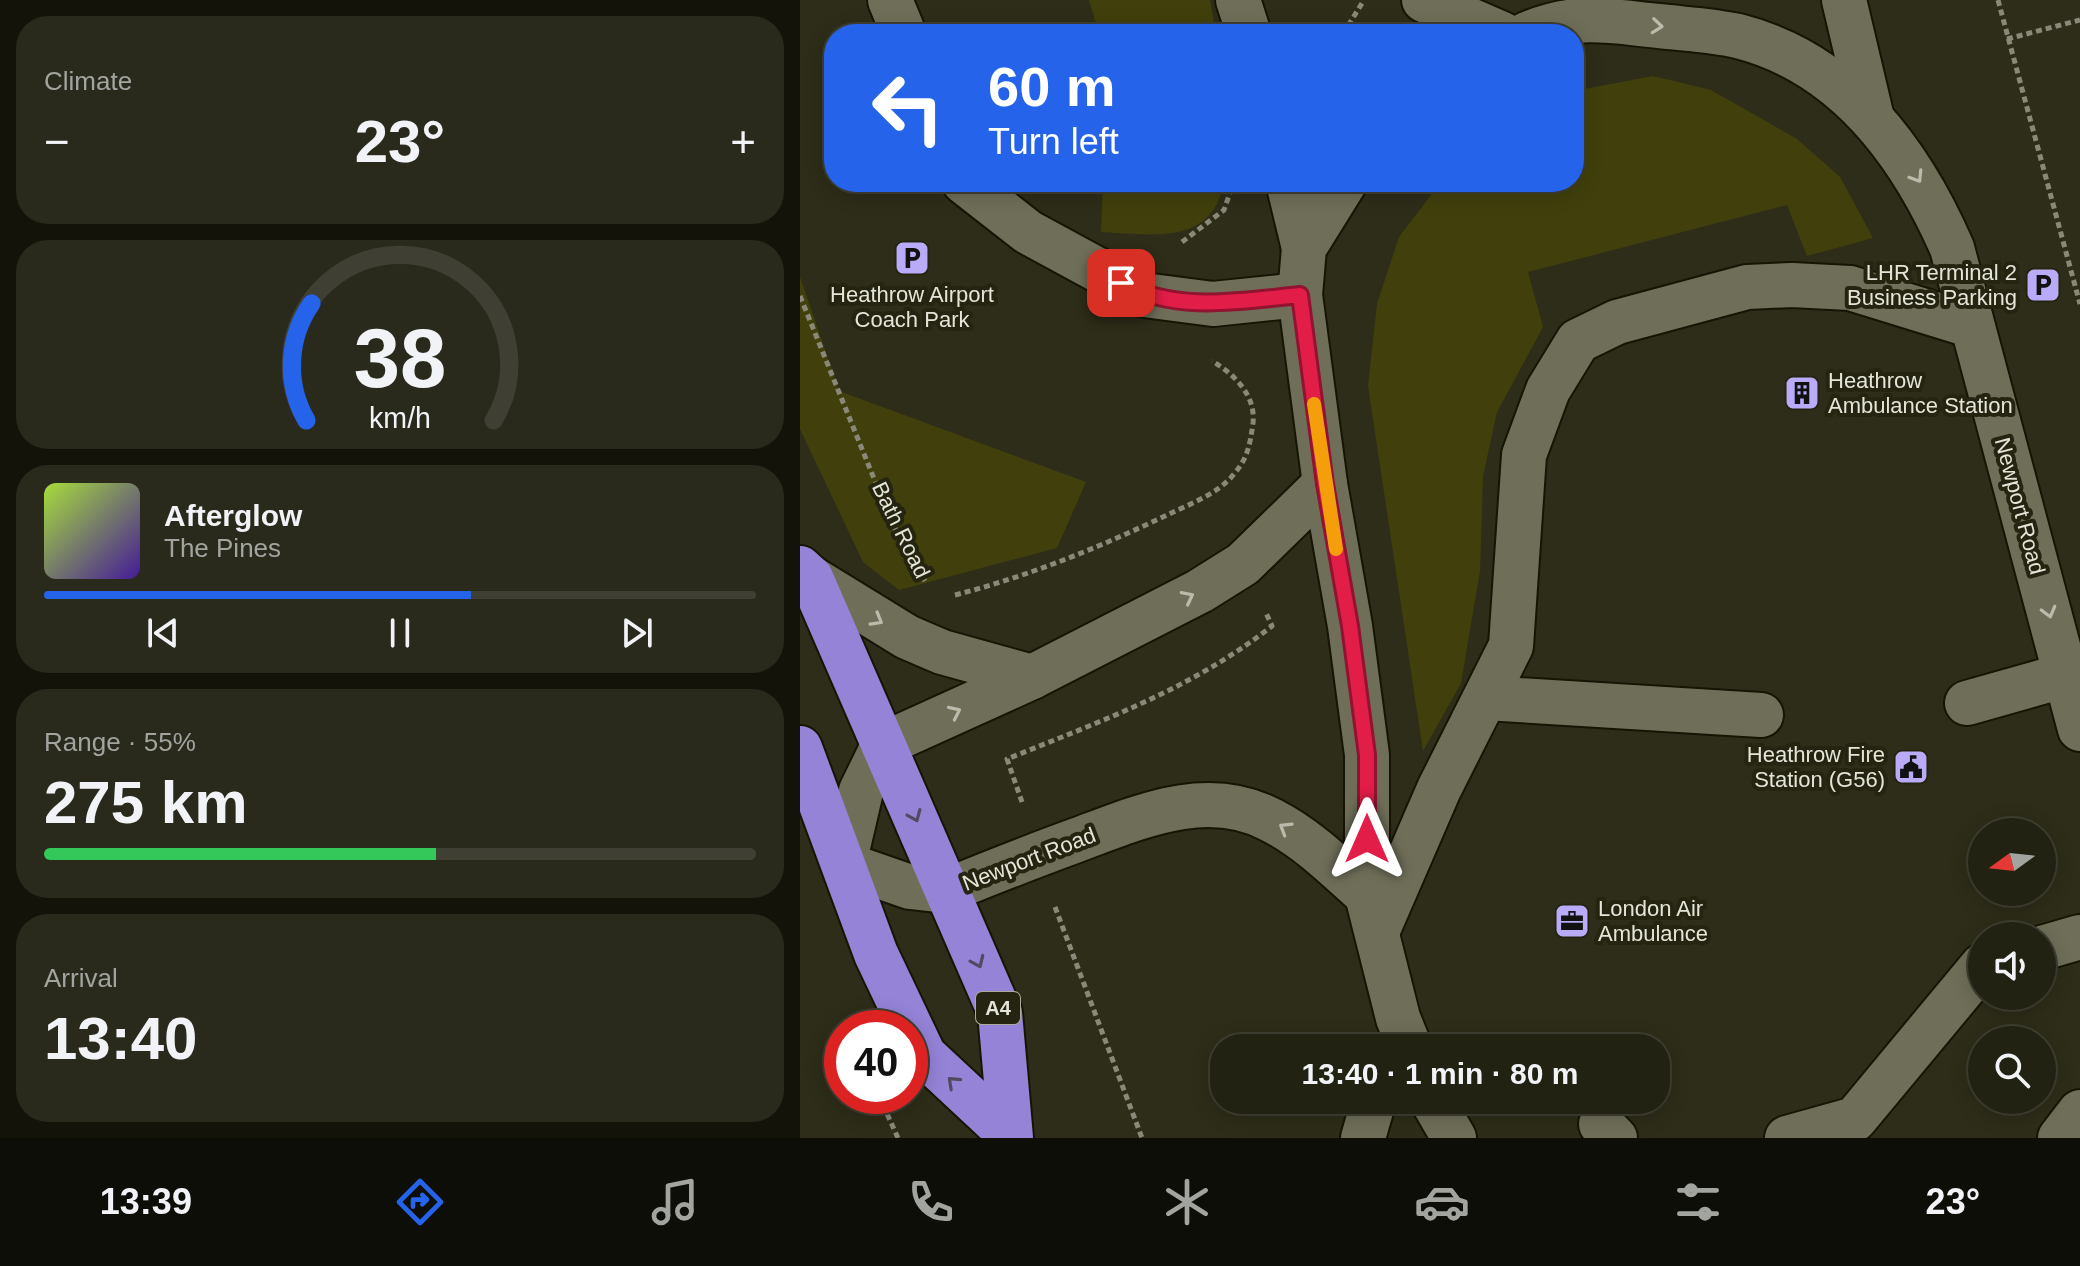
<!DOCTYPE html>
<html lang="en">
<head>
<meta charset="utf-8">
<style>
	:root { --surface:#222213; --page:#2a2a1c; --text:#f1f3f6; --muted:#a2a4a0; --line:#3f3f33; --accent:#2563eb }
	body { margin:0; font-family:Arial,sans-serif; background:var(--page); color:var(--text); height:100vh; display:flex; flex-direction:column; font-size:30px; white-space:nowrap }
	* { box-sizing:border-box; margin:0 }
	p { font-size:26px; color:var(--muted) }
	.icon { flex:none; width:44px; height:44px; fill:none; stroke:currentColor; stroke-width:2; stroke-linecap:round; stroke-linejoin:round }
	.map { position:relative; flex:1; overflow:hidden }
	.sheet { display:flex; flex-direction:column; gap:16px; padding:16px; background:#13130a; width:800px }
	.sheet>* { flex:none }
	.hud { position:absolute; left:24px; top:24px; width:760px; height:168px; border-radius:32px; box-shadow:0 4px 20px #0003,0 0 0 2px var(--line); background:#2563eb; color:#fff; overflow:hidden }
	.needle { width:52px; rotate:255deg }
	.fabs { position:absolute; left:1168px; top:818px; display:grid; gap:16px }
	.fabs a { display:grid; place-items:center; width:88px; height:88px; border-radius:50%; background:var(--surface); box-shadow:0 4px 20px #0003,0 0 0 2px var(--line); font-size:40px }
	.speed { position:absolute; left:24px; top:1010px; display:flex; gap:16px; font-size:40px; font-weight:700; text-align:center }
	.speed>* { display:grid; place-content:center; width:104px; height:104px; border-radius:50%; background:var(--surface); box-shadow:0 4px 20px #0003,0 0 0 2px var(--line); line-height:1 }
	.speed .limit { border:12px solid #d22; background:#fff; color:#111 }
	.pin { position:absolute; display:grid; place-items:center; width:68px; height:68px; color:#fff; margin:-34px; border-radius:16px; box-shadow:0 4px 12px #0006 }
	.me { position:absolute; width:88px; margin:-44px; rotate:0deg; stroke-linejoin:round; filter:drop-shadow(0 0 6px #0008) }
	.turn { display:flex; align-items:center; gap:28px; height:168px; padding:0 32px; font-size:36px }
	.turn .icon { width:104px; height:104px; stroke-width:2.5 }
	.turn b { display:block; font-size:56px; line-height:68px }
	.big { font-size:60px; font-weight:700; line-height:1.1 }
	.sheet .card { flex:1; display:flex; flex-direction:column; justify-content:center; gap:12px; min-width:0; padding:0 28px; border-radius:32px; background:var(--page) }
	.sheet .dial { align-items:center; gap:0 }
	.dial svg { height:208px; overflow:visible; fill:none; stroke:var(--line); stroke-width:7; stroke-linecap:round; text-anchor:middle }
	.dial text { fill:var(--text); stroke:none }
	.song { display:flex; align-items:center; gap:24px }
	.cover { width:96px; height:96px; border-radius:12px; background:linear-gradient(135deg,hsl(80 70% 55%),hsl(260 70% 35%)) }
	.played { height:8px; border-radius:4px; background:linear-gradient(90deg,var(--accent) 60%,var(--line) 60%) }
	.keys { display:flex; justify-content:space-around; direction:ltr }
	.heat { display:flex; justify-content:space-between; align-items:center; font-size:44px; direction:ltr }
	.charge { height:12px; border-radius:6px; background:linear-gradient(90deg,#34c759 55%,var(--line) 0) }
	.trip { position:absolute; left:410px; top:1034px; width:460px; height:80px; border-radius:32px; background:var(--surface); box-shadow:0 4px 20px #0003,0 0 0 2px var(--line); font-weight:700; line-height:80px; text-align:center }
	.tabs { display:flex; height:128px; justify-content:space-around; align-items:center; background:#0e0e08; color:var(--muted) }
	.tabs .icon { width:56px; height:56px }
	.tabs .active { color:var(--accent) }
	.tabs b { font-size:36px; color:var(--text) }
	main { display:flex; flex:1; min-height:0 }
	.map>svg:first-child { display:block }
	.green { fill:#41400c }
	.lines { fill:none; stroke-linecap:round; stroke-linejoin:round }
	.minor-casing { stroke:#161504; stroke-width:48 }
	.highway-casing { stroke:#161504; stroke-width:48 }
	.path { stroke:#8a8979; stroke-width:5; stroke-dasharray:6 4; stroke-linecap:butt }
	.minor { stroke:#6f6f59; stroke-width:44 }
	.highway { stroke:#9583d8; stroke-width:44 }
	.oneway { stroke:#bbbbac }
	.oneway2 { stroke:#514a60 }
	.route-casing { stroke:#92132f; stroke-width:20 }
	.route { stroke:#e11d48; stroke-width:14 }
	.slow { stroke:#f59e0b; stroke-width:14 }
	.labels { text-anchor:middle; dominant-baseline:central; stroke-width:8; stroke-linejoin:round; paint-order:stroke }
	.shield { fill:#242410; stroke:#aaaa9c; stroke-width:2 }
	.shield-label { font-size:20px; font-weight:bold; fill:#e4e4d8 }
	.poi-label { font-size:22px; fill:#e4e4d8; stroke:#242410; text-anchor:end }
	.street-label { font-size:22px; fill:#e4e4d8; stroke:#242410 }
</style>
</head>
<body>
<main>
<section class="sheet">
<div class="card"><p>Climate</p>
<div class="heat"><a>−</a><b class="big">23°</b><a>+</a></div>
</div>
<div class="card dial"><svg viewBox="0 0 100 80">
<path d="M14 69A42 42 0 1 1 86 69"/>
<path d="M14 69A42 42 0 0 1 16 24" stroke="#2563eb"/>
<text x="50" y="56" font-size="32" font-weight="700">38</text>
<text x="50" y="72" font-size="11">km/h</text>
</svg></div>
<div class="card">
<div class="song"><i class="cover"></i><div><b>Afterglow</b><p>The Pines</p></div></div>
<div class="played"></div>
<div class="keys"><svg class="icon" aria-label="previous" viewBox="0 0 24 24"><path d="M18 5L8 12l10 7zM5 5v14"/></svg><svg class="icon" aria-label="pause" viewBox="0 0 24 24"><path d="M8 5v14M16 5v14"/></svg><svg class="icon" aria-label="next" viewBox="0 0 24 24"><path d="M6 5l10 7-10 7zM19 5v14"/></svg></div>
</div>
<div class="card"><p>Range · 55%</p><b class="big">275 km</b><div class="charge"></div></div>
<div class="card"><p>Arrival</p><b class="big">13:40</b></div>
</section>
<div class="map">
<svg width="1280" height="1138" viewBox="0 0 1280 1138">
	<rect width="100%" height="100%" fill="#2e2d19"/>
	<g class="green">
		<path d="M289 0H410L416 34H299Z"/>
		<path d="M853 76 911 90 997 139 1040 177 1073 238 1007 256 987 205 728 272 743 327 697 412 683 476 680 571 661 683 623 751 568 386 577 304 599 237 641 182H774V91Z"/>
		<path d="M303 182H424C412 247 352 234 301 232Z"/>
		<path d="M0 277 39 391 286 482 257 548 99 590 63 562 0 429Z"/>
	</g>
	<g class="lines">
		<defs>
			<g id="minor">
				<path d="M90 0 104 34"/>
				<path d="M438 0 449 34"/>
				<path d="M624 0 702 34"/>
				<path d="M1044 0 1071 114"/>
				<path d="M727 34C776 13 808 21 859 26 885 29 912 30 938 36 1045 63 1110 152 1152 248L1280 729"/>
				<path d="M164 182 228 232 344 295 413 304 500 295"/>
				<path d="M488 182 504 248"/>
				<path d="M545 182 504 248 500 295 525 484 550 626 567 755V895L598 1018 610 1048"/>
				<path d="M525 484 443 564 400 591 232 677 84 744 61 791 44 864 110 887 146 891C190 873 233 856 277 840 339 817 407 786 471 820 508 839 537 868 567 895"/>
				<path d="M11 578 107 637 142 652 232 677"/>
				<path d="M686 698 961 715"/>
				<path d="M1167 703 1266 675"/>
				<path d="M577 932 639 789 711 646 724 455 748 390 778 341 817 322 947 287 992 285 1050 288 1170 325"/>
				<path d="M1242 948 1280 937"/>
				<path d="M632 1100 654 1138"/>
				<path d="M801 1124 815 1138"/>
				<path d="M563 1138 574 1100"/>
				<path d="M987 1138 1055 1119 1182 966"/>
				<path d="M1260 1138 1280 1112"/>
			</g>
			<g id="highway">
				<path d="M0 568 11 578 200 1013 211 1138"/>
				<path d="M0 748 76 954 124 1055 210 1135"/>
			</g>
		</defs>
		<use href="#minor" class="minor-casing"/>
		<use href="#highway" class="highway-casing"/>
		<g class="path">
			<path d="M1198 0 1280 304"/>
			<path d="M543 34 564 0"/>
			<path d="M1207 39 1280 20"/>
			<path d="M382 242 424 210 432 187"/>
			<path d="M0 296 92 523 125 581"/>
			<path d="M155 595C229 576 298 548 367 515 390 504 418 494 434 474 448 458 450 444 453 423 456 395 434 374 412 361"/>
			<path d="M222 802 207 759C301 721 392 689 472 626L466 613"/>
			<path d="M255 907 342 1138"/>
			<path d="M79 1096 98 1138"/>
		</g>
		<use href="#minor" class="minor"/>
		<use href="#highway" class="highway"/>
	</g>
	<defs><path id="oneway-chevron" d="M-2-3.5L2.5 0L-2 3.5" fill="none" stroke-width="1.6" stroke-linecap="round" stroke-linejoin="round" transform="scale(2)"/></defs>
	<g class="oneway">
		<use href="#oneway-chevron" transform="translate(857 26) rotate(6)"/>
		<use href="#oneway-chevron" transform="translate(1117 177) rotate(58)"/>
		<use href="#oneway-chevron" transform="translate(388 597) rotate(-27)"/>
		<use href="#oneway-chevron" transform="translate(1249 612) rotate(75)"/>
		<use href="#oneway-chevron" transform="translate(77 620) rotate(30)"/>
		<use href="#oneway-chevron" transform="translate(155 712) rotate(-25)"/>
		<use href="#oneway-chevron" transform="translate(485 828) rotate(-148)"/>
	</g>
	<g class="oneway2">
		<use href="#oneway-chevron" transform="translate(115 816) rotate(67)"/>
		<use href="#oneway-chevron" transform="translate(178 962) rotate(66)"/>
		<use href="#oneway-chevron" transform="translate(153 1082) rotate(-137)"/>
	</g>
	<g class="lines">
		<defs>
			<path id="route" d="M321 283C377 313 440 301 500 295L525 484 550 626 567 755V839"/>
		</defs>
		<use href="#route" class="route-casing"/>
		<use href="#route" class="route"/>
		<path class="slow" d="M514 404 536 549"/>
	</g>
	<defs>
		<symbol id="parking-square" viewBox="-11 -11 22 22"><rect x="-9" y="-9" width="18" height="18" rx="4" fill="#b9abf7" stroke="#242410"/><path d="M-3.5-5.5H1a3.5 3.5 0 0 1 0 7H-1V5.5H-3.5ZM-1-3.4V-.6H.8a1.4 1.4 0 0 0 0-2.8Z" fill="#111"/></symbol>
		<symbol id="building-square" viewBox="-11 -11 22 22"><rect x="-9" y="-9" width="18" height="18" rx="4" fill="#b9abf7" stroke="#242410"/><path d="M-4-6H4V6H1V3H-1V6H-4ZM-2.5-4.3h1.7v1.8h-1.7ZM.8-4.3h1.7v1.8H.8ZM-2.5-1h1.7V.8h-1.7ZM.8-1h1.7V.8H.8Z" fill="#111"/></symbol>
		<symbol id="civic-square" viewBox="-11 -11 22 22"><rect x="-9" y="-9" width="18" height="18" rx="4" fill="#b9abf7" stroke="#242410"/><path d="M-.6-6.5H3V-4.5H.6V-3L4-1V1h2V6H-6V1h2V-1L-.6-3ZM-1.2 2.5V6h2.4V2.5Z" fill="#111"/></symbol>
		<symbol id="office-square" viewBox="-11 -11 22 22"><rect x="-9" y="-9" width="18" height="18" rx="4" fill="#b9abf7" stroke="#242410"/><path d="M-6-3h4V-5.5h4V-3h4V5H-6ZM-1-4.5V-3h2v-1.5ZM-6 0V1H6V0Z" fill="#111"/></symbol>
	</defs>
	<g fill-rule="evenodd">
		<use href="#parking-square" x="92" y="238" width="40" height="40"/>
		<use href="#parking-square" x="1223" y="265" width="40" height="40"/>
		<use href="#building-square" x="982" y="373" width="40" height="40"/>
		<use href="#civic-square" x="1091" y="747" width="40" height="40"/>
		<use href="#office-square" x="752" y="901" width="40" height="40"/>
	</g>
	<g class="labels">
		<rect class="shield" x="176" y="992" width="44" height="32" rx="6"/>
		<g class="shield-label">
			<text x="198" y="1008">A4</text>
		</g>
		<g class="poi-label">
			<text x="1217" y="272">LHR Terminal 2<tspan x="1217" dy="25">Business Parking</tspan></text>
			<text x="112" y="294" text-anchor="middle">Heathrow Airport<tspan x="112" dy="25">Coach Park</tspan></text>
			<text x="1028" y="380" text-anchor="start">Heathrow<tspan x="1028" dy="25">Ambulance Station</tspan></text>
			<text x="1085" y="754">Heathrow Fire<tspan x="1085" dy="25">Station (G56)</tspan></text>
			<text x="798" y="908" text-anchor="start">London Air<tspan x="798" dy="25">Ambulance</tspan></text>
		</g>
		<g class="street-label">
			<text transform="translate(1220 506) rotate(75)">Newport Road</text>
			<text transform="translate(101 530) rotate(64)">Bath Road</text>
			<text transform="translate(229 859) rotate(-21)">Newport Road</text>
		</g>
	</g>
</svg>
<div class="fabs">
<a><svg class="needle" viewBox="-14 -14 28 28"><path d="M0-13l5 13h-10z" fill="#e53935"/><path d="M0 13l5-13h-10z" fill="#a2a4a0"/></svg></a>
<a><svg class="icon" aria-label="sound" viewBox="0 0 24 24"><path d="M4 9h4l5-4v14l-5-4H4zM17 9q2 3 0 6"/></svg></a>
<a><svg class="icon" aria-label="search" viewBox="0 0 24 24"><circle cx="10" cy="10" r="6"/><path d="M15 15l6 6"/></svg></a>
</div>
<div class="speed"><div class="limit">40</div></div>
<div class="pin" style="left:321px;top:283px;background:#d93025"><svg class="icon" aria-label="arrive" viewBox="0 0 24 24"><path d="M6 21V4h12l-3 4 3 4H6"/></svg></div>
<svg class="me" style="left:567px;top:839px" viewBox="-20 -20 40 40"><path d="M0-17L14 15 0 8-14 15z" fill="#e11d48" stroke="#fff" stroke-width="4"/></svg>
<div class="trip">13:40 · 1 min · 80 m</div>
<div class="hud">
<div class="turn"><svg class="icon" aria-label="left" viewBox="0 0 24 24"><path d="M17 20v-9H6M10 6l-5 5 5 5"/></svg><div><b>60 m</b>Turn left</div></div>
</div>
</div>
</main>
<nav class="tabs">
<b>13:39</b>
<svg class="icon active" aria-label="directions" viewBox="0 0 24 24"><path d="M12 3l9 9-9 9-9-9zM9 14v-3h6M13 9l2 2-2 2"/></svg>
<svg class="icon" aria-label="music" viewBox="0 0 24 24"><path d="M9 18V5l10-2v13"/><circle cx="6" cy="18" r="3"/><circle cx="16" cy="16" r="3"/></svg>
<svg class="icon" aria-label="phone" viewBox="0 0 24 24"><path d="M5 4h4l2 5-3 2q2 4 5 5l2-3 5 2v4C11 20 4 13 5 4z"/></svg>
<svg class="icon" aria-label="climate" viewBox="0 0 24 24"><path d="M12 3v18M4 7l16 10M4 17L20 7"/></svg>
<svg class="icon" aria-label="car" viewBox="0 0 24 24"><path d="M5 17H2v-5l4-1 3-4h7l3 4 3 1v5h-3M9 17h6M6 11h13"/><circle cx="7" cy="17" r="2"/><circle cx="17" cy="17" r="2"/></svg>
<svg class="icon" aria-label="filters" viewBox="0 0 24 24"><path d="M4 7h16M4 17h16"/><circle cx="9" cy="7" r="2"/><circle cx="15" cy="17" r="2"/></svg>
<b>23°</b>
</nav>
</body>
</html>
